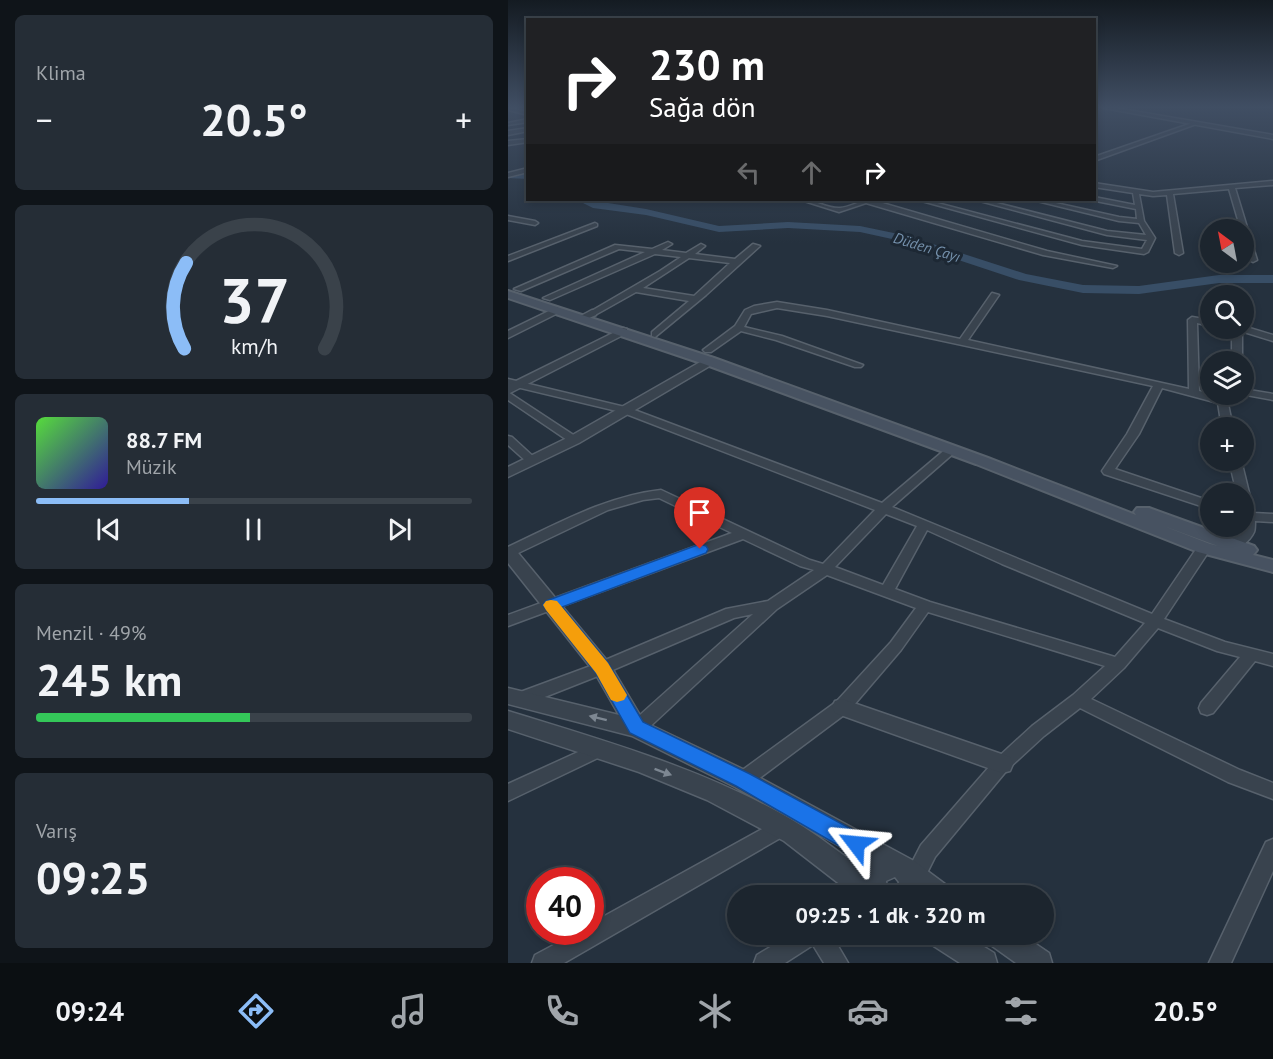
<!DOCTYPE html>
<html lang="tr">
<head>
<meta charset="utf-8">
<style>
	:root { --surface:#1c252e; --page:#252d36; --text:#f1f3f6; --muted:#a0a5aa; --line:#3a424a; --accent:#8cbdf7 }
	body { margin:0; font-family:"PT Sans",sans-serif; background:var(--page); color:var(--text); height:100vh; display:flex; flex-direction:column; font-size:22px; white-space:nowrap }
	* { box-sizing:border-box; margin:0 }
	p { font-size:20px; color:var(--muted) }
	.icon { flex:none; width:33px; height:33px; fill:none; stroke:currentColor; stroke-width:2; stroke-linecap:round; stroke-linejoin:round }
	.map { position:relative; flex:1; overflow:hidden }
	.details { display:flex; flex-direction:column; gap:15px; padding:15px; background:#0f1419; width:508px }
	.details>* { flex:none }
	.guide { position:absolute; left:18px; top:18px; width:570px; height:183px; border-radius:0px; box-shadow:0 3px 9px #0003,0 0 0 2px var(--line); background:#202124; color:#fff; overflow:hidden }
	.needle { width:39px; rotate:328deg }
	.buttons { position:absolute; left:692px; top:219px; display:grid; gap:12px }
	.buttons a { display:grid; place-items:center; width:54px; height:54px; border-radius:50%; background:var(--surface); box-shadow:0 3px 9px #0003,0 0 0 2px var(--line); font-size:30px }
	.speed { position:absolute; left:18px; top:867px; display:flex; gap:12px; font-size:30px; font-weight:700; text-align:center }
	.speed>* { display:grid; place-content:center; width:78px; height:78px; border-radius:50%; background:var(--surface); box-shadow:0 3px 9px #0003,0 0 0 2px var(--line); line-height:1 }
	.speed .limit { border:9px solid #d22; background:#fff; color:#111 }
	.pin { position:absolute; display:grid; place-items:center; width:51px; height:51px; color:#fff; margin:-62px -26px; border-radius:50% 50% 50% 0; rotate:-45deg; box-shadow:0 0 6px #0007 }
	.pin .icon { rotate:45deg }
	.me { position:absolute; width:66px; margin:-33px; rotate:299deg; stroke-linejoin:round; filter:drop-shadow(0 0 4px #0008) }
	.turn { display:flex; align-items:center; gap:21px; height:126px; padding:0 24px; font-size:27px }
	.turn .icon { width:78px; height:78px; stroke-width:2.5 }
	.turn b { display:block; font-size:42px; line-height:51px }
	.lanes { display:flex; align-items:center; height:57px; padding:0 24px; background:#0003; justify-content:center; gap:30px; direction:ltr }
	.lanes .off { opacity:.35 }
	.big { font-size:45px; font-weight:800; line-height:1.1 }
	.details .widget { flex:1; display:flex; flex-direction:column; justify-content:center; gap:9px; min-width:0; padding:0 21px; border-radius:9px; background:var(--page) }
	.details .dial { align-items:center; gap:0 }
	.dial svg { height:156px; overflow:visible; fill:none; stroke:var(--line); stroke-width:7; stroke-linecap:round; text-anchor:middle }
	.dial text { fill:var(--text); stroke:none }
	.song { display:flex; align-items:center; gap:18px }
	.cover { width:72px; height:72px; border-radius:9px; background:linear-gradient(135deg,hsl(110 70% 55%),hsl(250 70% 35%)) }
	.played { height:6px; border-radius:3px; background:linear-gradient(90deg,var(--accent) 35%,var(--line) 35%) }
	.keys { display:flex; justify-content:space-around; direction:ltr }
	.heat { display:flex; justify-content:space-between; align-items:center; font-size:33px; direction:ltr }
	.charge { height:9px; border-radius:4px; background:linear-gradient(90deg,#34c759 49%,var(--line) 0) }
	.trip { position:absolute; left:219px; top:885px; width:327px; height:60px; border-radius:30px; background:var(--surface); box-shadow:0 3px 9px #0003,0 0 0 2px var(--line); font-weight:800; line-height:60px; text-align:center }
	.tabs { display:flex; height:96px; justify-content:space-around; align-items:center; background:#0b0f12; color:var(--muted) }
	.tabs .icon { width:42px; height:42px }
	.tabs .active { color:var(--accent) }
	.tabs b { font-size:27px; color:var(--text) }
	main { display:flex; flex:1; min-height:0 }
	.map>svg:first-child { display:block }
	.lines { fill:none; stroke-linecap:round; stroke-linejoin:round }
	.river { fill:#384e66; fill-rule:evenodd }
	.minor-casing { stroke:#57616c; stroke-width:3 }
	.tertiary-casing { stroke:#57616c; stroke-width:3 }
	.secondary-casing { stroke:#57616c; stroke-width:4 }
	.minor { fill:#39434e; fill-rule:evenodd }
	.tertiary { fill:#39434e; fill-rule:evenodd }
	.secondary { fill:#475261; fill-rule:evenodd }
	.oneway { fill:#7d8792 }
	.route { fill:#1a73e8; stroke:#114b97; stroke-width:1.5 }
	.slow { fill:#f59e0b }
	.labels { text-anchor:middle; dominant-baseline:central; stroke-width:6; stroke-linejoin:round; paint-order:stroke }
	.far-water-label { font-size:15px; font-style:italic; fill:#7591ac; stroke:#1d2834 }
</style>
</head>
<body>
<main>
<section class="details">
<div class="widget"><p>Klima</p>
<div class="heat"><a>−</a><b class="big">20.5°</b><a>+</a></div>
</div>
<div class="widget dial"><svg viewBox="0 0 100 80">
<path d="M14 69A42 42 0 1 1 86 69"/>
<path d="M14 69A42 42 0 0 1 15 25" stroke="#8cbdf7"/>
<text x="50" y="56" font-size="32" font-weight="700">37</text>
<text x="50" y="72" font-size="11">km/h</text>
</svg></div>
<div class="widget">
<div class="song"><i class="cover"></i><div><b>88.7 FM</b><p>Müzik</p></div></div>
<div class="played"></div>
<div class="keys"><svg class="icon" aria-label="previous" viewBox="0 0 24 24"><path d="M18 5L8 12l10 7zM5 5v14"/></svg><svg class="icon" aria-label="pause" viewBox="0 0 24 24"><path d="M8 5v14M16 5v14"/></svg><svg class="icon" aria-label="next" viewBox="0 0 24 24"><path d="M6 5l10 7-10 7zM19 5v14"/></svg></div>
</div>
<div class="widget"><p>Menzil · 49%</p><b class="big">245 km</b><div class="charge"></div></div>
<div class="widget"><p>Varış</p><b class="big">09:25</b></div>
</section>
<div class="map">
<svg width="765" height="963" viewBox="0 0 765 963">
	<rect width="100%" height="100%" fill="#25313e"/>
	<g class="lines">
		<g class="river">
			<path d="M0 172 20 173V179L0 178Z"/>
			<path d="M69 200H81L138 209 211 226 280 222 352 226 400 236 518 274 575 285 631 286 711 275H765V283H711L631 294 575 293 511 280 393 241 352 232 280 228 211 232 138 215 85 208Z"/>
		</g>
		<defs>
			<g id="minor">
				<path d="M0 108 20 112V115L0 110Z"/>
				<path d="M20 119V122L0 125V123Z"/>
				<path d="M687 122 691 123 586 161V157Z"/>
				<path d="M20 128V131L0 135V131Z"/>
				<path d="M20 139V142L0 145V141Z"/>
				<path d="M20 168V172L0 177V173Z"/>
				<path d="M765 181V185L727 188 749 260 745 262 741 260 735 238V230H733L721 189 665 194 675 253 671 255 667 253 659 195 645 196 631 194 636 221 647 238 640 252 636 254 574 245 410 200H418L574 241 634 249 639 240 599 235 468 200H477L599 231 638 235 631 223 611 221 525 200H534L611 217 629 219 628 209 583 200H586V197L627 205 625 193 586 187V183L645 192Z"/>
				<path d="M293 200C306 199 319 209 332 208 344 207 351 200 364 200L539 251 609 266 605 268 535 255 358 203 331 212Z"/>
				<path d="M0 216 27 221 30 223 27 225 0 220Z"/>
				<path d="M87 223 89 224V226L0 261V256Z"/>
				<path d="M160 242 164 244 154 250 178 253 193 244 197 246 187 254 227 259 245 244 252 246 198 295 147 337 144 336V332L181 301 128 292 87 315 80 313 152 271 173 257 147 254 42 300 35 298 137 252 111 249 13 291 6 289 107 245 144 249ZM181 258 222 263 186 296 135 288Z"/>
				<path d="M484 293 491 295 460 340 681 389 680 320 684 317 702 320V326L689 323 691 391 719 399 725 428H714L710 403 654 388 631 434 607 469 702 501V509L596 474 594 471 619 434 645 386 319 316 269 308 243 314 236 327 274 336 355 365 353 367H347L268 340 233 331 203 352H197L195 350 227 326 237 310 246 306 269 302 319 310 452 339Z"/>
				<path d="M49 307 53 310 52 312 0 338V331Z"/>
				<path d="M735 326 765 335V341L736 332 734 334V362H724V333L729 328H735Z"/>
				<path d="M0 379 121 408 374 503 439 448H447L449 450 447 452 384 507 644 614 691 545H701L703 548 656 619 717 642 765 654V666L747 661 705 713 699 715 693 713 691 708 693 703 732 657 709 651 650 628 616 668 583 699 732 770 765 783V799L720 782 572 708 536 736 500 769 427 857 413 885 406 888 399 885 396 878 413 845 488 759 524 726 565 695 597 666 420 612 393 650 340 712 241 786 235 788 229 786 226 780 229 774 328 702 383 642 408 608 319 575 269 609 135 733 129 735 123 733 121 728 123 723 245 614 226 618 100 672 19 704 13 706 7 704 5 699 7 694 88 664 218 609 260 601 306 570 292 566 235 539 0 626V615L224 533 151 498 135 500 100 510 6 555 0 556V547C49 524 98 496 153 490L302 560 315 564 367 510 113 412 0 385ZM378 514 409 526 375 585 327 567ZM419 530 494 564 637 623 607 657 422 602 387 589Z"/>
				<path d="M735 389 765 394V400L733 394H735Z"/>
				<path d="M0 392 70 438 72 440 70 442H62L0 400Z"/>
				<path d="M0 436 4 437 28 459 30 461 28 463H20L0 445Z"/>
				<path d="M721 460H733L746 513 765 514V522L747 521C747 522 747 530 746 532 742 541 730 551 720 549L718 546 735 526V494H729Z"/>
				<path d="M92 742 98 744 101 749 98 754 0 801V784Z"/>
				<path d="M274 818 281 821 283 827 281 833 56 963H24L27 955 70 932H82V924Z"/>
				<path d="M765 839V871L723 963H701L758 842Z"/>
				<path d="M284 934H323L340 963H316L305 945 277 963H246L249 955Z"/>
			</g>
			<g id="tertiary">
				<path d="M596 108H608L765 135V139Z"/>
				<path d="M84 310 88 311V315L74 321 69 318Z"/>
				<path d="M115 328 119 329V333L0 394V385Z"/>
				<path d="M201 357 205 358V364L71 443 0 477V467L61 437Z"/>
				<path d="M0 547 6 548 101 663 136 722 243 773 406 861 441 887 444 896H387L391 882 387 877 378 881 380 896H347L276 841 199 800 131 772 0 729V711C100 742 204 771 294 826 316 840 336 856 357 871L362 863 227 787 124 736 0 704V688L111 715 87 673 0 563Z"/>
				<path d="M334 699 502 757 505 764 502 771 494 773 327 713 324 707 327 701Z"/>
				<path d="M417 934H455L486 953 489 963H452L421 943Z"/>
				<path d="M476 934H513L541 953 544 963H508L480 943Z"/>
			</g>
			<path id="secondary" d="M0 291 206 358 480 458 628 515 626 512 629 508H641L746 546 749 550 745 555 765 560V572L690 552 468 464 196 364 0 298ZM653 525 710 546 702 544Z"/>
		</defs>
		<use href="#minor" class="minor-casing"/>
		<use href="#tertiary" class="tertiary-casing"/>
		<use href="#secondary" class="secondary-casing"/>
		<use href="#minor" class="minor"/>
		<use href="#tertiary" class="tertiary"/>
		<use href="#secondary" class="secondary"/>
	</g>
	<defs><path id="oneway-solid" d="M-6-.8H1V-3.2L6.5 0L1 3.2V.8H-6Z" transform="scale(1.5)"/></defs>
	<g class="oneway">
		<use href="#oneway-solid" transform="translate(90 718) rotate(-166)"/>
		<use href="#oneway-solid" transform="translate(155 772) rotate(20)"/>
	</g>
	<linearGradient id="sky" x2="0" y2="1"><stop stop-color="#141b22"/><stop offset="0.44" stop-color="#404e63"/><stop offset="1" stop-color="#404e63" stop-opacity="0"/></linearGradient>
	<rect width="765" height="243" fill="url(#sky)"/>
	<path class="route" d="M192 544 198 546 200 549 198 553 54 607 100 663 135 722 242 774 356 836 359 844 356 851 348 854 340 851 228 786 122 733 88 673 35 605 38 601Z"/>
	<path class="slow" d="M43 600 49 601 100 663 119 695 116 700 109 702 103 700 88 673 38 610 35 605 38 601Z"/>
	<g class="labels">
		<g class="far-water-label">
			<text transform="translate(419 247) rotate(17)">Düden Çayı</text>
		</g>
	</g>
</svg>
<div class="buttons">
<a><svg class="needle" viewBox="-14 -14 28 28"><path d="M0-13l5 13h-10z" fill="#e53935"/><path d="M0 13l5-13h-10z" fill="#a0a5aa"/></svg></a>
<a><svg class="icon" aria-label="search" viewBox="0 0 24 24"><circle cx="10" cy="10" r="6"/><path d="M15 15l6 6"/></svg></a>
<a><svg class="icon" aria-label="layers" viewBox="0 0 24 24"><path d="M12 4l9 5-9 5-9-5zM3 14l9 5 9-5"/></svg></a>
<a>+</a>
<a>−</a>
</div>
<div class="speed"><div class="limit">40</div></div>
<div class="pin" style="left:192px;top:549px;background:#d93025"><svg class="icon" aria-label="arrive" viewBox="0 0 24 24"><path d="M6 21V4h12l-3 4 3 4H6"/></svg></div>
<svg class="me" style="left:348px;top:844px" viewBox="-20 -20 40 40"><path d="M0-17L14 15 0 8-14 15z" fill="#1a73e8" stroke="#fff" stroke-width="4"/></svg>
<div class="trip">09:25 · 1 dk · 320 m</div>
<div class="guide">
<div class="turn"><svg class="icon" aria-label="right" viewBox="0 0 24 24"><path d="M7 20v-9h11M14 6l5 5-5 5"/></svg><div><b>230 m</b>Sağa dön</div></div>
<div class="lanes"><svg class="icon off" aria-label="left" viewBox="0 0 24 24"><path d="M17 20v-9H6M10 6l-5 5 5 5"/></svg><svg class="icon off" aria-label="ahead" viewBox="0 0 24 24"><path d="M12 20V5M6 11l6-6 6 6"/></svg><svg class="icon" aria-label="right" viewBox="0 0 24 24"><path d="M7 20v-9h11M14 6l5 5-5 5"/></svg></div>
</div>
</div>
</main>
<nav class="tabs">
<b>09:24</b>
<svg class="icon active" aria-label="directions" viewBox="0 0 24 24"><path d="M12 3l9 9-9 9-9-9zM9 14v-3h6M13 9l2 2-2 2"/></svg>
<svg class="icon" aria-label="music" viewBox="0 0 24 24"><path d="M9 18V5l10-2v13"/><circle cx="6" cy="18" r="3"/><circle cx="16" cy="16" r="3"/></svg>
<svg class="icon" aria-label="phone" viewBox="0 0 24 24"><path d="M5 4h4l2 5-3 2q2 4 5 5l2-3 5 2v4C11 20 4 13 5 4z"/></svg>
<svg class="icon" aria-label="climate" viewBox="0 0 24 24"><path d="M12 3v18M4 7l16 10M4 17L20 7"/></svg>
<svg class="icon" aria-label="car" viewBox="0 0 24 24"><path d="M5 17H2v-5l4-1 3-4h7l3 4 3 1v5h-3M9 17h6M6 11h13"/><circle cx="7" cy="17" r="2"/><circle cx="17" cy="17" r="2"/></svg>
<svg class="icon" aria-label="filters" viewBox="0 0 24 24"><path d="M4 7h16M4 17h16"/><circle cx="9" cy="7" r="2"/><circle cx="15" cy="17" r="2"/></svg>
<b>20.5°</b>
</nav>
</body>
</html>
